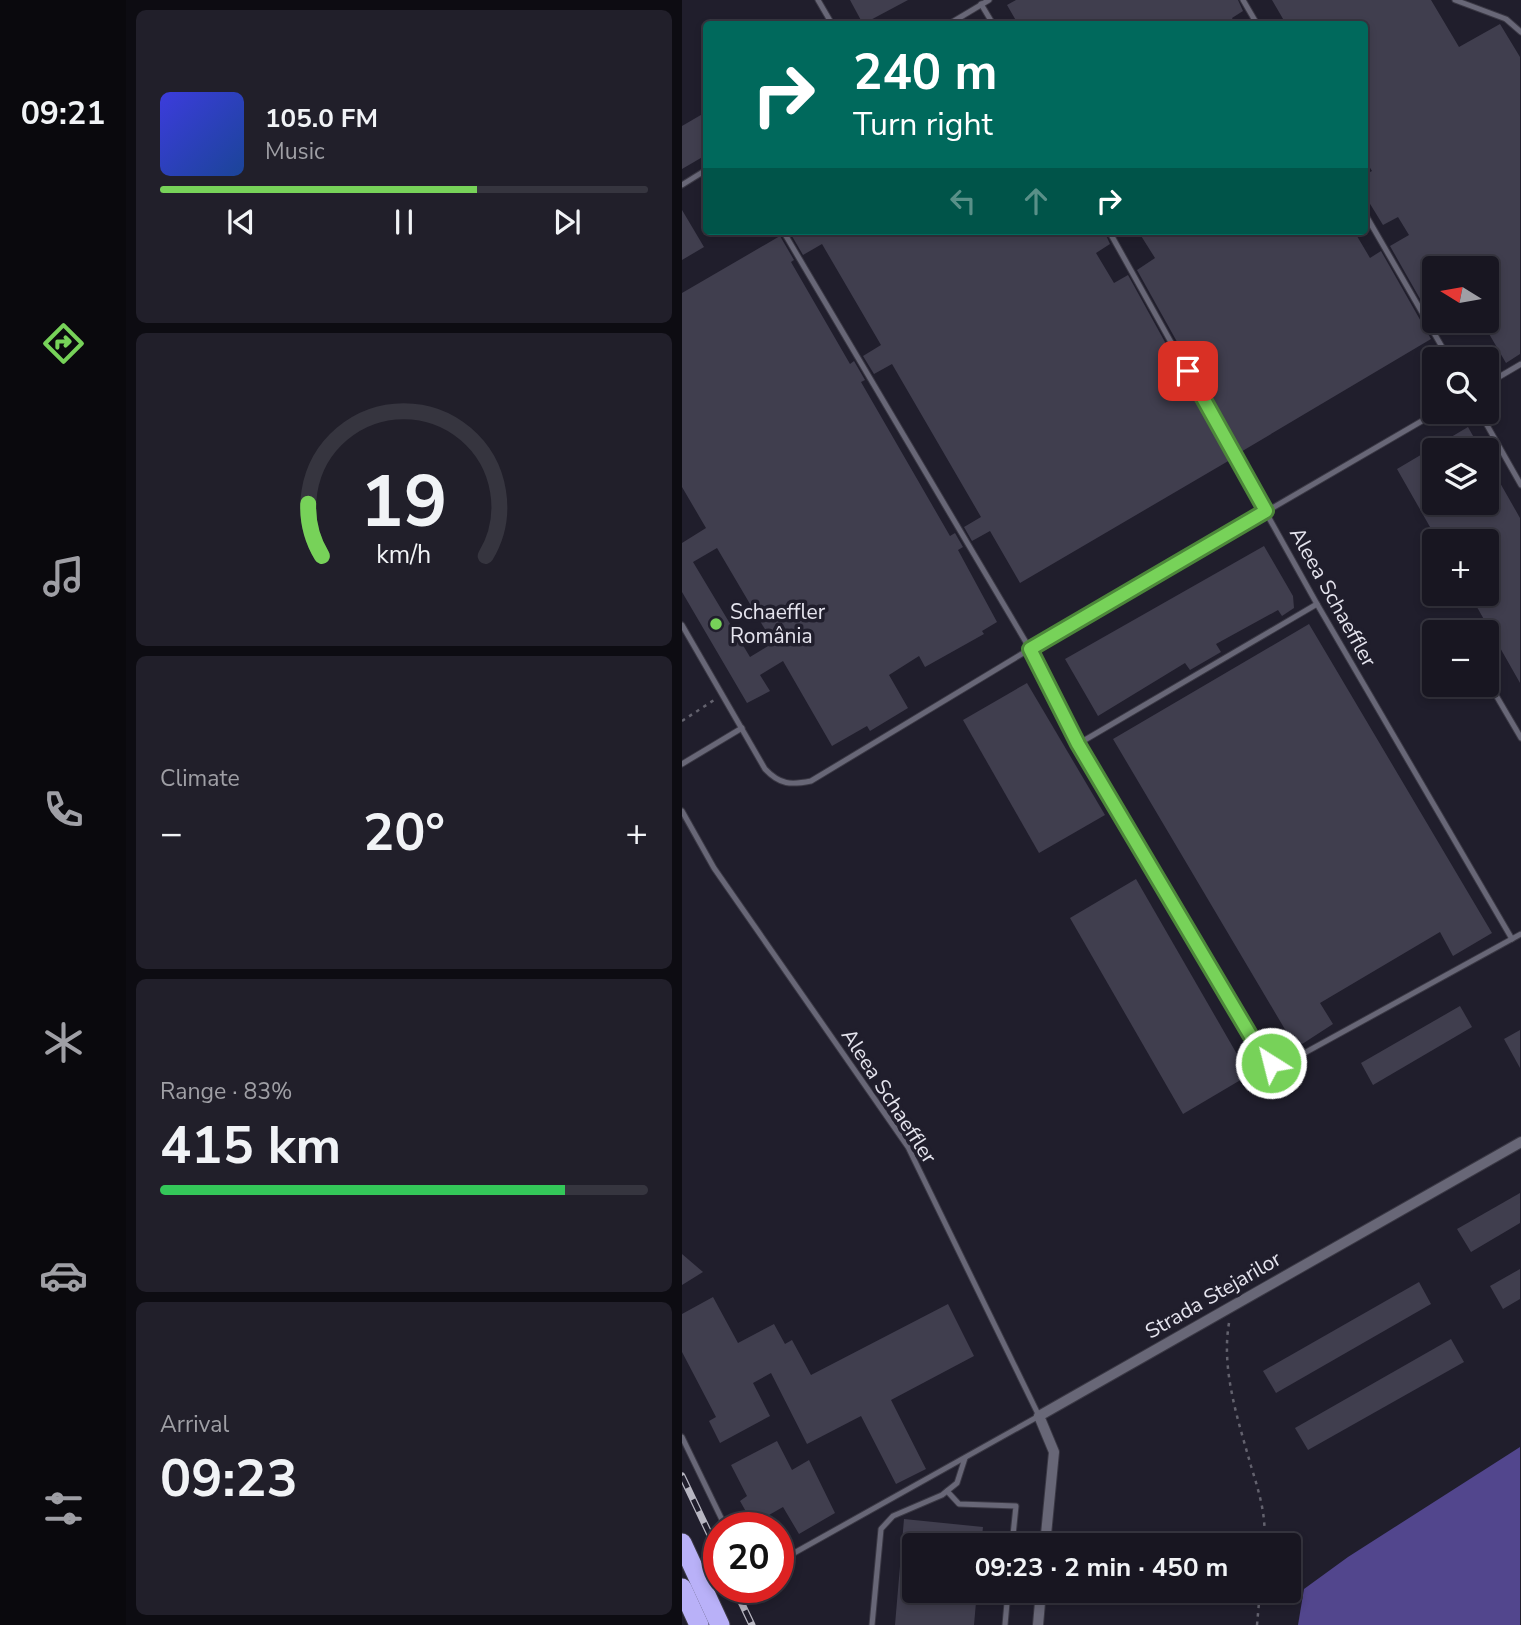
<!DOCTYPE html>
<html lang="en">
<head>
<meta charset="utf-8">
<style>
	:root { --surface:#181621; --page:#211f2a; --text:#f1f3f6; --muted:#9f9fa5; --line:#36353f; --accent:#77d259 }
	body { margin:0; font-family:"Nunito Sans",sans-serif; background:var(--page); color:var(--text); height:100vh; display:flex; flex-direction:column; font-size:26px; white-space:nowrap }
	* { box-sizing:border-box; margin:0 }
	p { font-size:23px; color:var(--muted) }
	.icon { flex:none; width:38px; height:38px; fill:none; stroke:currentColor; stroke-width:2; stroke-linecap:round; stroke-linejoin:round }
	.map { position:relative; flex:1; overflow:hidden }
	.side { display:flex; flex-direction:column; gap:10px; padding:10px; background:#0d0c12; width:556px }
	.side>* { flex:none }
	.hud { position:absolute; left:21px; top:21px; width:665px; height:214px; border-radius:7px; box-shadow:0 4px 10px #0003,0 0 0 2px var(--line); background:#00695c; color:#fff; overflow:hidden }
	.needle { width:46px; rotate:281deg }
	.tools { position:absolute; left:740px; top:256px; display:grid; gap:14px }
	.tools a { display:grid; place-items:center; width:77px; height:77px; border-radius:7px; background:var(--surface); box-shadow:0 4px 10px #0003,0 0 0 2px var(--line); font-size:35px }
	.speed { position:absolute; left:21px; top:1512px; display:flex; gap:14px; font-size:35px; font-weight:700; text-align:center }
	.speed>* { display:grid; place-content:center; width:91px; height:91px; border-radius:50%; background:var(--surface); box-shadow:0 4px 10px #0003,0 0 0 2px var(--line); line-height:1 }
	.speed .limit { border:10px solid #d22; background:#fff; color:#111 }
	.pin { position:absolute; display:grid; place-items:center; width:60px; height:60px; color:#fff; margin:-30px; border-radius:14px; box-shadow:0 4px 10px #0006 }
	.me { position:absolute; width:77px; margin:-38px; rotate:324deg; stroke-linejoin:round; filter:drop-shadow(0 0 5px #0008) }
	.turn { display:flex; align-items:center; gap:24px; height:147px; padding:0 35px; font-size:32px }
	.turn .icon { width:91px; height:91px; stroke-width:2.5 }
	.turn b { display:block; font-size:49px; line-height:60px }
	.lanes { display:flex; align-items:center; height:66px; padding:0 35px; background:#0003; justify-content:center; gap:35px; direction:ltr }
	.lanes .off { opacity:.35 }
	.big { font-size:52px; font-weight:700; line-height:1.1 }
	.side .tile { flex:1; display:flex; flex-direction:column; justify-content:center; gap:10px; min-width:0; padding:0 24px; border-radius:10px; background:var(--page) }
	.side .dial { align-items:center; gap:0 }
	.dial svg { height:182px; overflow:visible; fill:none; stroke:var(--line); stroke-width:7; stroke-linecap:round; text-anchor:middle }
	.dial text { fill:var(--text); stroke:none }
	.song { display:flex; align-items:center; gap:21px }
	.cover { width:84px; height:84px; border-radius:10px; background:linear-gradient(135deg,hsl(240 70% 55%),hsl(220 70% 35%)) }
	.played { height:7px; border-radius:4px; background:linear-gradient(90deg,var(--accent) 65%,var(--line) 65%) }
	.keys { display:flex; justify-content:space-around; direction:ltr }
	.heat { display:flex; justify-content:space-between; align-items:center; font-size:38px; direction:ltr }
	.charge { height:10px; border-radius:5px; background:linear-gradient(90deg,#34c759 83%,var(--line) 0) }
	.trip { position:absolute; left:220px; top:1533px; width:399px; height:70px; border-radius:7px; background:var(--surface); box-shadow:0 4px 10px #0003,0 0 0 2px var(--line); font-weight:700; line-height:70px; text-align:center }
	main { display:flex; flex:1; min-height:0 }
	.tab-bar { display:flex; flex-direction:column; width:126px; justify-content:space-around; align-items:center; background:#0a090d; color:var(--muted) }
	.tab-bar .icon { width:49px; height:49px }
	.tab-bar .active { color:var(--accent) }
	.tab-bar b { font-size:32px; color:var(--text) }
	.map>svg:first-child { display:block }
	.forest { fill:#52468d }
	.building { fill:#403e4e; fill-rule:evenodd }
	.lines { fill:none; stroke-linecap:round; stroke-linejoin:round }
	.lane-casing { stroke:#3a3844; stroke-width:7 }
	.street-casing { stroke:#3a3844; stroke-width:12 }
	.highway-casing { stroke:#3a3844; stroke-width:21 }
	.path { stroke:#63626e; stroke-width:2.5; stroke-dasharray:3.5 5; stroke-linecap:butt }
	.lane { stroke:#686777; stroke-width:5 }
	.street { stroke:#686777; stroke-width:10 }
	.highway { stroke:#b9b1f8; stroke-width:19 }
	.rail-casing { stroke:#b7b6c1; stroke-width:7 }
	.rail { stroke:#201e2c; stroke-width:4.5; stroke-dasharray:13; stroke-linecap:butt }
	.route-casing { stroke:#4d883a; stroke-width:18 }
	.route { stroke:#77d259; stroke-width:12 }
	.poi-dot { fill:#77d259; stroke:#201e2c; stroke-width:2.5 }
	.labels { text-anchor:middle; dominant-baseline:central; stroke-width:7; stroke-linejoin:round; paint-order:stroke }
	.street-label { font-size:21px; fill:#e5e4ee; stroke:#201e2c }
	.poi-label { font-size:21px; fill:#e5e4ee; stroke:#201e2c; text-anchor:start }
</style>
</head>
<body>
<main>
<nav class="tab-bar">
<b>09:21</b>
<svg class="icon active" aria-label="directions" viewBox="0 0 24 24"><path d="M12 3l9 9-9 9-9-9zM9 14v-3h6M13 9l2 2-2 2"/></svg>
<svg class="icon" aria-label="music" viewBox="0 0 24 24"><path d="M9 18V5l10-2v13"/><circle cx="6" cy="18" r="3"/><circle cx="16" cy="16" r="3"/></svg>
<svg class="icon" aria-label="phone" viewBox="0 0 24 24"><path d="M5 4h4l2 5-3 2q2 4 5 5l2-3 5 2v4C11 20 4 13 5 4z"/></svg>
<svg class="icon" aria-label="climate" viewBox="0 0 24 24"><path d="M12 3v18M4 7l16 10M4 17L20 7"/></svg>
<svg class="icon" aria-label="car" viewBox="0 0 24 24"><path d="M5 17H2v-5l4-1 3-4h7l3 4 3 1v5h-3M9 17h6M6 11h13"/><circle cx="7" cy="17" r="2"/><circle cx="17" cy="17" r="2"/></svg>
<svg class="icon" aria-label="filters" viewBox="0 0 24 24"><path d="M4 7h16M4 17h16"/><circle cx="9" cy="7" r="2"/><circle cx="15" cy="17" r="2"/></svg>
</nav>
<section class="side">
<div class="tile">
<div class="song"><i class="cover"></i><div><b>105.0 FM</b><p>Music</p></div></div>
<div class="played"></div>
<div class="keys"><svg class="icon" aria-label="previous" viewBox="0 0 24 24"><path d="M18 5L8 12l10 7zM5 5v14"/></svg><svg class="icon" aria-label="pause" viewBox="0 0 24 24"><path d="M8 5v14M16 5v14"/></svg><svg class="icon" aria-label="next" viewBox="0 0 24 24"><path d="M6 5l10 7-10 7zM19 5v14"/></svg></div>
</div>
<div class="tile dial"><svg viewBox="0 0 100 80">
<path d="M14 69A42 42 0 1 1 86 69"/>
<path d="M14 69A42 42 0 0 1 8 46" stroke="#77d259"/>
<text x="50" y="56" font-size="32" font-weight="700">19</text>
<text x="50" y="72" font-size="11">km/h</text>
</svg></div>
<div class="tile"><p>Climate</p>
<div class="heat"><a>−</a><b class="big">20°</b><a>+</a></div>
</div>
<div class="tile"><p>Range · 83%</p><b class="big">415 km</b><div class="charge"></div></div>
<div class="tile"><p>Arrival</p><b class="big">09:23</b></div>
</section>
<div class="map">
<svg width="839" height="1625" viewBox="0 0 839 1625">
	<rect width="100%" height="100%" fill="#201e2c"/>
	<path class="forest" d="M838 1447V1625H616L622 1589 666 1557Z"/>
	<g class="building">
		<path d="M168 0H226L181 24Z"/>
		<path d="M334 0H556L561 11 550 18 553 24H336L325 5Z"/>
		<path d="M590 0H749L777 47 818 24 838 57V354L824 363 799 320H805V268H752V320H793L767 335 764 330 758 334 708 246 727 235 716 217 701 225 682 194V175L690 171 682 158V24H604Z"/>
		<path d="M24 112V155L0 169V126Z"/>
		<path d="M0 210 22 247 0 260Z"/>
		<path d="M107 231H422L428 244 414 253 432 283 446 275 548 460 338 583 308 531 290 541 282 527 299 517 210 364 192 374 181 356 199 345 140 244 121 255Z"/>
		<path d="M456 231H672L688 258 699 251 749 339 557 453 455 270 473 258Z"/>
		<path d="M98 236 112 260 109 262 168 364 172 361 183 380 179 382 268 536 273 533 281 547 276 550 315 622 300 631 302 634 243 667 237 656 207 675 226 708 188 731 185 726 150 746 101 661 78 675 88 691 65 703 0 592V543L24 528 0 487V293ZM35 548 91 643 68 657 11 562Z"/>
		<path d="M786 427 799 450H752V502H805V460L838 518V683L787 593H805V541H756L715 469Z"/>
		<path d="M582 546 611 596 612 608 600 616 596 610 534 644 539 652 508 670 503 663 416 716 383 659Z"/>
		<path d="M627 624 810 933 771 956 758 932 638 1003 651 1024 614 1048 431 739Z"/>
		<path d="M345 683 423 815 357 853 281 720Z"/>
		<path d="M454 879 567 1075 501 1114 388 918Z"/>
		<path d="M778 1006 790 1027 691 1085 679 1063Z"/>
		<path d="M838 1030V1068L822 1039Z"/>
		<path d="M838 1193V1223L789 1252 775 1229Z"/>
		<path d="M0 1254 21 1272 0 1285Z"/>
		<path d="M838 1269V1299L821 1309 808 1286Z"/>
		<path d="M737 1282 749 1304 594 1393 581 1371Z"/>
		<path d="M31 1297 56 1343 92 1324 103 1344 110 1340 129 1375 266 1304 292 1356 209 1400 244 1469 214 1484 179 1416 125 1444 89 1373 71 1383 88 1416 38 1443 27 1421 34 1417 0 1352V1314Z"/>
		<path d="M769 1339 782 1362 626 1450 613 1428Z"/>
		<path d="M95 1441 110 1470 127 1460 153 1513 117 1534 101 1507 71 1524 58 1501 65 1496 49 1465Z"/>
		<path d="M222 1519 301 1527 299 1545H233V1591H295L292 1625H213Z"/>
	</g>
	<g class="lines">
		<defs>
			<g id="lane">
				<path d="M136 0 150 24"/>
				<path d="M561 0 575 24"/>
				<path d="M773 0 824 19 839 32"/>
				<path d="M299 4 311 24"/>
				<path d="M267 24 307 0"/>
				<path d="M0 185 24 170"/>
				<path d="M682 212 767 359"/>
				<path d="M101 231 348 649 757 411"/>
				<path d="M427 231 635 604 830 939"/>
				<path d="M805 384 839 364"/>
				<path d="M797 411 839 485"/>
				<path d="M0 625 83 769C98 785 109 785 129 781L348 649 396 744 580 1055 589 1063 606 1062 839 934"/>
				<path d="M805 680 839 738"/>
				<path d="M396 744 635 604"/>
				<path d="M0 764 60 728"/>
				<path d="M0 811 32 868 226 1147 357 1416 96 1562"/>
				<path d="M0 1437 44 1528"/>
				<path d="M265 1491 277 1504 334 1506 330 1545"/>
				<path d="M190 1625 199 1529 211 1516 260 1495 275 1483 283 1458"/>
				<path d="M323 1625 326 1591"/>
			</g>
			<g id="street">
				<path d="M363 1545 372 1452 357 1416 839 1142"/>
				<path d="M356 1625 359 1591"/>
			</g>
			<g id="highway">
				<path d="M0 1543 38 1625"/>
				<path d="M0 1588 17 1625"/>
			</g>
		</defs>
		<use href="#lane" class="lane-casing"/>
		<use href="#street" class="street-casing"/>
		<use href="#highway" class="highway-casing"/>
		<g class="path">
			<path d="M0 721 32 700"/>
			<path d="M547 1323C539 1370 556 1420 569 1466 577 1492 585 1517 582 1545"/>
			<path d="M575 1625 578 1591"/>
		</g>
		<use href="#lane" class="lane"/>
		<use href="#street" class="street"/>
		<use href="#highway" class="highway"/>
		<defs>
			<g id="rail">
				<path d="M0 1476 37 1554"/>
				<path d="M52 1587 70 1625"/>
			</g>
		</defs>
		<use href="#rail" class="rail-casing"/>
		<use href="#rail" class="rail"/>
	</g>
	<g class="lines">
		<defs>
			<path id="route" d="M506 371 584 511 348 649 396 744 580 1055 589 1063"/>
		</defs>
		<use href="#route" class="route-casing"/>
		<use href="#route" class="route"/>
	</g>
	<circle class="poi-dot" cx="34" cy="624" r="7"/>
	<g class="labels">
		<g class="street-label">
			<text transform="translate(651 597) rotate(61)">Aleea Schaeffler</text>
			<text transform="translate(207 1096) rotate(57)">Aleea Schaeffler</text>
			<text transform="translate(531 1295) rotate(-30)">Strada Stejarilor</text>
		</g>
		<g class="poi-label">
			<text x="48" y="612">Schaeffler<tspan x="48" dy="24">România</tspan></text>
		</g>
	</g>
</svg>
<div class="tools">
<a><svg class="needle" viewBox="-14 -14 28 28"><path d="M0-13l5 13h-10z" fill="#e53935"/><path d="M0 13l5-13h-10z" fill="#9f9fa5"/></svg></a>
<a><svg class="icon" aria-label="search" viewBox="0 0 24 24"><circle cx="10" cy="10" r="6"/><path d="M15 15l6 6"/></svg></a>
<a><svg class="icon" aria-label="layers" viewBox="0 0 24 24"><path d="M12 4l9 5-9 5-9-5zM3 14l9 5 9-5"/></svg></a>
<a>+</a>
<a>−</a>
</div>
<div class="speed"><div class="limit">20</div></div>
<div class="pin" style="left:506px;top:371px;background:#d93025"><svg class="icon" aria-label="arrive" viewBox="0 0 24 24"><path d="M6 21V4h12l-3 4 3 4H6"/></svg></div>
<svg class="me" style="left:589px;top:1063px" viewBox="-20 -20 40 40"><circle r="17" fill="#77d259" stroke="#fff" stroke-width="3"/><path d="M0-11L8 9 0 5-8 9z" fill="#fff"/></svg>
<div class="trip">09:23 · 2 min · 450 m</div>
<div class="hud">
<div class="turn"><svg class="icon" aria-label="right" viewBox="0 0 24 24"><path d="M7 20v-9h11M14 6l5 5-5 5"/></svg><div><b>240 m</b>Turn right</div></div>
<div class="lanes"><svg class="icon off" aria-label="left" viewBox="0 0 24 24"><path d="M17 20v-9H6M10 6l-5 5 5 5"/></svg><svg class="icon off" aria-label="ahead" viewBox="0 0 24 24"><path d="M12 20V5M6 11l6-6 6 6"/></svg><svg class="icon" aria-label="right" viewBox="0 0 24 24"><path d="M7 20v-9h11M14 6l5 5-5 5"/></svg></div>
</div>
</div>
</main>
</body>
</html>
